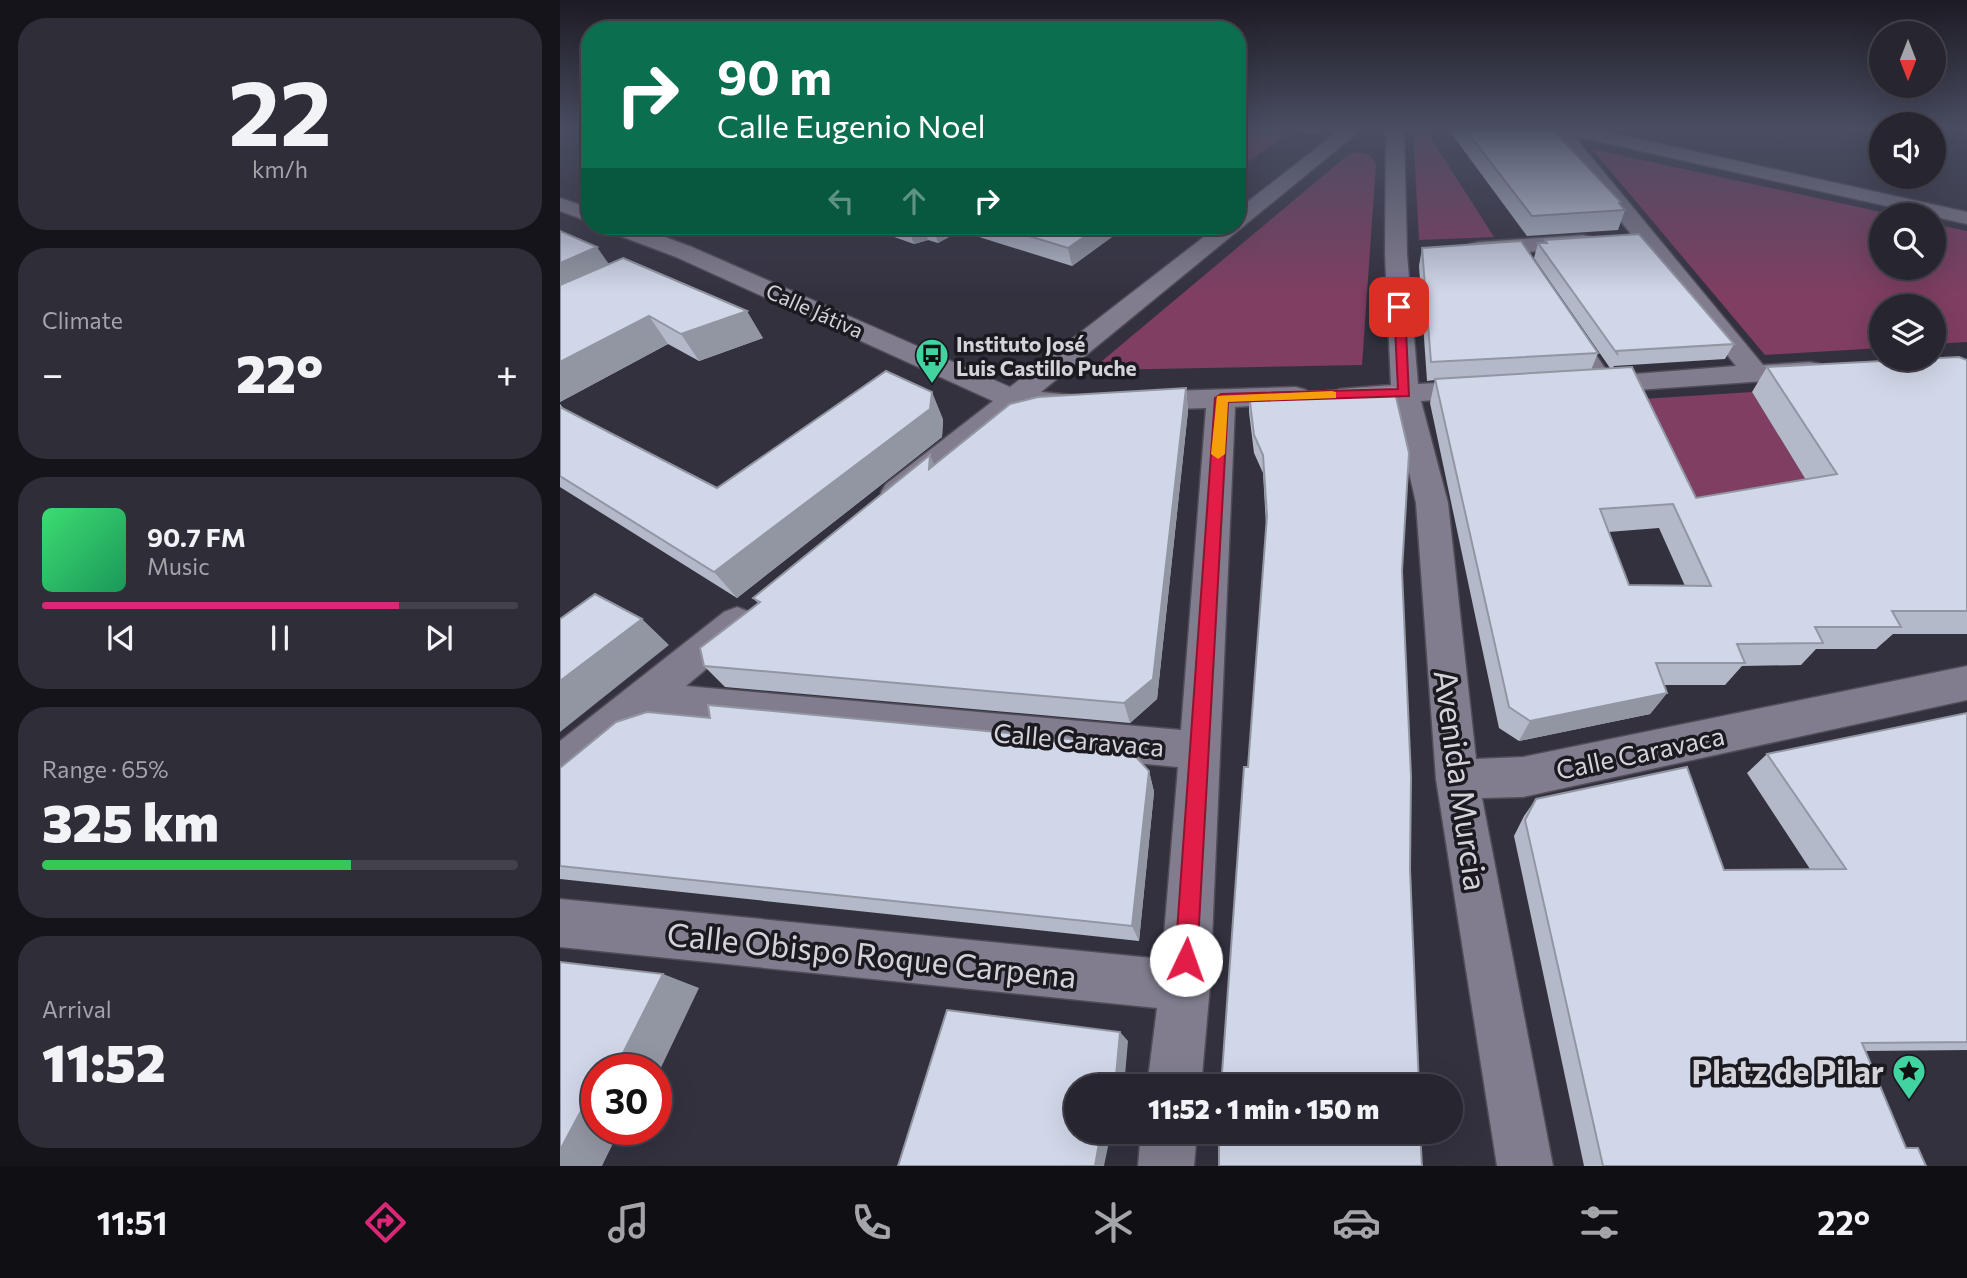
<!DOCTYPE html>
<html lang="en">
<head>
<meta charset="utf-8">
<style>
	:root { --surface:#27252f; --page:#2f2d37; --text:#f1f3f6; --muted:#a4a5aa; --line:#43424b; --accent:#db2777 }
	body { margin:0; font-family:Commissioner,sans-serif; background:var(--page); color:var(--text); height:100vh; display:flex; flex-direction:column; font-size:26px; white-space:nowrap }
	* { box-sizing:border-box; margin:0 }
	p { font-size:23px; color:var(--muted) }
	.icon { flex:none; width:38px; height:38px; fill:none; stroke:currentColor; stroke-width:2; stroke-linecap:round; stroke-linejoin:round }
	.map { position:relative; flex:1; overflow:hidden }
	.drawer { display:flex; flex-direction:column; gap:18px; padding:18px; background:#15141a; width:560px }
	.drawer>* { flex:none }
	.guide { position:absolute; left:21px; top:21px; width:665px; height:214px; border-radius:28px; box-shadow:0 7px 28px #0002,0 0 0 2px var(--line); background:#0b6e4f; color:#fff; overflow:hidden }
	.needle { width:46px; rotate:180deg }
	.tools { position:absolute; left:1309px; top:21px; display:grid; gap:14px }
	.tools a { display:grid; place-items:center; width:77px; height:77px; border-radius:50%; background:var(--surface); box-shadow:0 7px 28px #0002,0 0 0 2px var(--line); font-size:35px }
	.speed { position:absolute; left:21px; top:1054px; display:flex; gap:14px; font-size:35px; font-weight:700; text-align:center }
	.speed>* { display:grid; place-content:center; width:91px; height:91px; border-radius:50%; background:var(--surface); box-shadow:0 7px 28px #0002,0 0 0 2px var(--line); line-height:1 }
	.speed .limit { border:10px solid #d22; background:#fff; color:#111 }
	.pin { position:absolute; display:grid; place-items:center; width:60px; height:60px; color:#fff; margin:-30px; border-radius:14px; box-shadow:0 4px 10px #0006 }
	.me { position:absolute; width:77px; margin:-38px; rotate:3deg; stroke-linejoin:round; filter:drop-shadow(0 0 5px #0008) }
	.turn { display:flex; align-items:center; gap:24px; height:147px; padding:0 21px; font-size:32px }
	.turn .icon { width:91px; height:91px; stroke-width:2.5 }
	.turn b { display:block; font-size:49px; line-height:60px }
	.lanes { display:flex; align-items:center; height:66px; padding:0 21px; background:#0003; justify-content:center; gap:35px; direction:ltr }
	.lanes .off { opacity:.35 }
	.big { font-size:52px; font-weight:800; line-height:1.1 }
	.drawer .tile { flex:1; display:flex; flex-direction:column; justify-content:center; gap:10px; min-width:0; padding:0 24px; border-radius:28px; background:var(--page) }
	.drawer .dial { align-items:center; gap:0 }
	.dial b { font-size:91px; line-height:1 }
	.song { display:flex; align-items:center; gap:21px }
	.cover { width:84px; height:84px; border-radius:10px; background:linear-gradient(135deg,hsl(140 70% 55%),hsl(150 70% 35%)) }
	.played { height:7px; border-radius:4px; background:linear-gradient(90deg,var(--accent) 75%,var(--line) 75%) }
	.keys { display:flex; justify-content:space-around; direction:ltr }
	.heat { display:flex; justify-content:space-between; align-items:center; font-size:38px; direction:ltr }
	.charge { height:10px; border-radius:5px; background:linear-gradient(90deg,#34c759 65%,var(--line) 0) }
	.trip { position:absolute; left:504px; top:1074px; width:399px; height:70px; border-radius:35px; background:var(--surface); box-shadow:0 7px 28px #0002,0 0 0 2px var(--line); font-weight:800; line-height:70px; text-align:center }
	.tab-bar { display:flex; height:112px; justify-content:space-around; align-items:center; background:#100f13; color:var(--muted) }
	.tab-bar .icon { width:49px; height:49px }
	.tab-bar .on { color:var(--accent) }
	.tab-bar b { font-size:32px; color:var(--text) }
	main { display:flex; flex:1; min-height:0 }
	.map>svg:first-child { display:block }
	.green { fill:#7f3e62 }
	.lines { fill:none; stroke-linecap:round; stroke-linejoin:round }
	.service-casing { stroke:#504c58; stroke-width:3 }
	.minor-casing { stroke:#504c58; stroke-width:3 }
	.path { stroke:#65626e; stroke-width:2.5; stroke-dasharray:3.5 3.5; stroke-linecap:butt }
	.service { fill:#817d8e; fill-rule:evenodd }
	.minor { fill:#817d8e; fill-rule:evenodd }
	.wall { fill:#b3b9c8; fill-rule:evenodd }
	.shaded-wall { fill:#9296a2 }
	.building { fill:#d0d7e8; stroke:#9296a2; stroke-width:2; fill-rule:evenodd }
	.route { fill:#e11d48; stroke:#92132f; stroke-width:2 }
	.slow { fill:#f59e0b }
	.labels { text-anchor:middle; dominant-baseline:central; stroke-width:7; stroke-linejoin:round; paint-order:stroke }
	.far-street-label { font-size:21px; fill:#d4d2db; stroke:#1b1a20 }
	.far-poi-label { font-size:21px; font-weight:bold; fill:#d4d2db; stroke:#1b1a20; text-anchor:start }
	.street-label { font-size:26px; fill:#d4d2db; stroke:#1b1a20 }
	.near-street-label { font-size:32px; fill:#d4d2db; stroke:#1b1a20 }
	.near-poi-label { font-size:32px; font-weight:bold; fill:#d4d2db; stroke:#1b1a20; text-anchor:end }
</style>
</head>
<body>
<main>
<section class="drawer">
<div class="tile dial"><b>22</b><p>km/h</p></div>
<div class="tile"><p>Climate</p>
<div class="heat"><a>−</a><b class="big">22°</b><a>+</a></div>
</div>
<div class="tile">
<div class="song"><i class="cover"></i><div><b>90.7 FM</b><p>Music</p></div></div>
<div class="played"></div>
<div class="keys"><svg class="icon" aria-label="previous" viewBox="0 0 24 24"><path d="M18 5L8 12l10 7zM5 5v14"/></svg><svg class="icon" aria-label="pause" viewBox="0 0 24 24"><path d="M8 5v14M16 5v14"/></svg><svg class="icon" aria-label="next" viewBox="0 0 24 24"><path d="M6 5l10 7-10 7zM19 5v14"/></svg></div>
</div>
<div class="tile"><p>Range · 65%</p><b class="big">325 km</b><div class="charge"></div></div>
<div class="tile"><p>Arrival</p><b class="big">11:52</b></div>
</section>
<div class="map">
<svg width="1407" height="1166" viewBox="0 0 1407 1166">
	<rect width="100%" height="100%" fill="#34313f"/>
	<g class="green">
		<path d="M677 129H695L724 136 682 166 677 165Z"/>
		<path d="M853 129H865L934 237 859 240Z"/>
		<path d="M1032 149 1335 215H1321V268H1374V224L1407 231V342L1374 344V306H1321V348L1205 355Z"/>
		<path d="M797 152 810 155 816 164 802 365 540 370 542 361 789 154Z"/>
		<path d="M1192 392 1258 499 1122 522 1066 400Z"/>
	</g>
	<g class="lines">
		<defs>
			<path id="service" d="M1021 339 1026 340 1053 380V386H1043L1014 343Z"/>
			<g id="minor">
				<path d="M781 129H802L481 392 523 396 527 402 523 408 513 411 461 408 348 500 337 503 326 500 321 492 326 484 433 401 116 257 47 231 44 226H75L132 247 450 387 658 226H677V210Z"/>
				<path d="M826 129H844L847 254 858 384 918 381 928 384 932 390 928 396 861 401 888 503 916 759 963 757 1407 666V700L963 797 922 798 993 1166H937L876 779 856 503 833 402 789 404 779 401 775 395 779 389 831 385 825 254Z"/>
				<path d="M997 129H1033L1407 212V224L1014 136 1203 365 1250 362 1260 364 1264 370 1260 376 1250 378 1034 393 1024 390 1020 384 1024 378 1176 366 997 141 995 137Z"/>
				<path d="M0 198 30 208V222L0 211Z"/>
				<path d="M1023 235 1031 237 1034 242 1031 247 918 256 910 254 907 249 910 244 918 242Z"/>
				<path d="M736 387 746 390 750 396 746 402 675 407 650 986 641 1087H587L597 1008 0 947V899L602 959 618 767 89 717 15 780 0 785V741L164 612 177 607 190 612 195 622 190 632 126 686 621 730 646 408 579 410 569 407 565 401 569 395 579 392Z"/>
				<path d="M581 1132H637L634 1166H578Z"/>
			</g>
		</defs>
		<use href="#service" class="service-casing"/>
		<use href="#minor" class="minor-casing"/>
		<path class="path" d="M162 233 177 226"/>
		<use href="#service" class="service"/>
		<use href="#minor" class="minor"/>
	</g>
	<g class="wall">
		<path d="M736 129H762L757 134Z"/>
		<path d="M888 129H992L1065 210 1058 230 967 236Z"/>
		<path d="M303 226H567L512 266 400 231 378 243 368 240 354 244Z"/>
		<path d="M0 231 49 264 203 338 139 361 108 344 0 402Z"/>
		<path d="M985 240 1174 344 1165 359 1054 366 1053 368 1136 498 1246 480 1192 392 1207 367 1407 360V634H1333L1316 649H1256L1241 665 1182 666 1165 685H1104L1107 693 1090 714 959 741 939 728 870 403 875 380 867 381 859 266 862 248 1038 353 1031 370 1050 368 974 258 978 243H984ZM1099 528 1125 586 1069 585 1048 532Z"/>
		<path d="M626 388 628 411 597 699 570 723 165 687 144 666 198 603 193 598 374 465Z"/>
		<path d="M689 394 842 571 851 777 688 767 706 525 703 473 694 453 689 412Z"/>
		<path d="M0 404 5 410 157 488 383 419 382 437 177 598 0 487Z"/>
		<path d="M1407 713V1050L1305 1051 1346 1148 1366 1166H1024L954 836 964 816 976 799 1164 870 1250 869 1187 773 1207 754Z"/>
		<path d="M0 768 589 771 594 792 579 941 0 879Z"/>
	</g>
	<g class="shaded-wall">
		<path d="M347 226H363L368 240 354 244Z"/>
		<path d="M373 226H399L400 231 378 243Z"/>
		<path d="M540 226H567L512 266 508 248Z"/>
		<path d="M37 247 55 273 0 299V263Z"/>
		<path d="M187 311 203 338 139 361 121 334Z"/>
		<path d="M89 316 108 344 0 402V362Z"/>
		<path d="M626 388 628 411 597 699 570 723 564 703Z"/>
		<path d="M372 392 383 419 382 437 177 598 154 572Z"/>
		<path d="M370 455 380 478 369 469Z"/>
		<path d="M82 619 109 645 0 732V681Z"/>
		<path d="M1107 693 1090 714 959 741 970 721Z"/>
		<path d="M589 771 594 792 579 941 572 926Z"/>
		<path d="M103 974 139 988 96 1078V1069H55Z"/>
		<path d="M560 1032 568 1041 564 1087H555Z"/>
		<path d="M36 1081 37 1129H60L42 1166H0V1150Z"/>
		<path d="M541 1132H551L544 1166H535Z"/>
	</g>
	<g class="building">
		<path d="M905 129H992L1061 202 1059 203 1065 210 972 216Z"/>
		<path d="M436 226H540L508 248Z"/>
		<path d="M0 231 37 247 0 263Z"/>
		<path d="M1079 234 1174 344 1056 351 1058 355 978 243H987L985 240Z"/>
		<path d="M961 241 1038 353 871 362 862 248Z"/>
		<path d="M63 258 187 311 121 334 89 316 0 362V285Z"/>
		<path d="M1399 357 1407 360V611H1332L1341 627H1255L1263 643 1177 644 1185 663H1096L1107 693 970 721 949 707 875 379 1072 367 1136 498 1277 474 1207 367ZM1113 504 1151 586 1069 585 1040 509Z"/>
		<path d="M326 371 372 392 370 409 154 572 0 476V407L157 488Z"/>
		<path d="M626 388 593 679 564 703 144 666 140 648 200 602 193 598 370 455 369 469 450 404 478 397Z"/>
		<path d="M834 388 849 453 842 571 851 777 850 869 859 1087H661L684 767H688L707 516 703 455 694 435 689 394Z"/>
		<path d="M35 594 82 619 0 681V619Z"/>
		<path d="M148 705 564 744 589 771 572 926 0 866V768L56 722 87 712 150 718Z"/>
		<path d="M1407 713V1042L1302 1043 1346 1148H1358L1366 1166H1043L965 820 976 799 1127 767 1164 870 1286 869 1207 754Z"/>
		<path d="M0 962 103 974 55 1069H37V1081L0 1150Z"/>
		<path d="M387 1010 560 1032 555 1087H516V1132H541L535 1166H338Z"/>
		<path d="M659 1132H860L862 1166H659Z"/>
	</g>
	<linearGradient id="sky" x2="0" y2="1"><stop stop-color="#1d1b23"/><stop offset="0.44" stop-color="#4a4e63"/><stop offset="1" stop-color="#4a4e63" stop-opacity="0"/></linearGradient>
	<rect width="1407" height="293" fill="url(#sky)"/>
	<path class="route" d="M839 304 845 307 849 396 668 402 637 960 634 968 626 971 618 968 615 960 655 398 661 394 838 389 834 307Z"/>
	<path class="slow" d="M772 391 776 392V398L668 402 665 454 658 459 651 454 657 396Z"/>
	<defs>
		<symbol id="bus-pin" viewBox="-11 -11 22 30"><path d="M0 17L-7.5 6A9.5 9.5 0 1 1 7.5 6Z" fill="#41d4a1" stroke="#1b1a20"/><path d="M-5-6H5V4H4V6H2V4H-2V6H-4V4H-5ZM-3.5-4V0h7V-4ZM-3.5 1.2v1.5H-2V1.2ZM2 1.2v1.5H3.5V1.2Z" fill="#111"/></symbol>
		<symbol id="sight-pin" viewBox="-11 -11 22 30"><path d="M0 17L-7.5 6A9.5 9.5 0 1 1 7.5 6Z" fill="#41d4a1" stroke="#1b1a20"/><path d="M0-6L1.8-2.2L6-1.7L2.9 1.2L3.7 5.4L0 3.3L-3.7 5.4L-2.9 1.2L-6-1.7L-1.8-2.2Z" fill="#111"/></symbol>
	</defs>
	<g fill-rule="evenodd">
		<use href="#bus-pin" x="353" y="336" width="38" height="52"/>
		<use href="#sight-pin" x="1330" y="1052" width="38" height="52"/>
	</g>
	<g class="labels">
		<g class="far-street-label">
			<text transform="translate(255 310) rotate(24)">Calle Játiva</text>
		</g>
		<g class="far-poi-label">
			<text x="396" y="343">Instituto José<tspan x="396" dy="24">Luis Castillo Puche</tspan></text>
		</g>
		<g class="street-label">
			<text transform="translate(519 739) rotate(5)">Calle Caravaca</text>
			<text transform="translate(1080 752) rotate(-12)">Calle Caravaca</text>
		</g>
		<g class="near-street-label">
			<text transform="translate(902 780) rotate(82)">Avenida Murcia</text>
			<text transform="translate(312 954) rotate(6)">Calle Obispo Roque Carpena</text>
		</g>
		<g class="near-poi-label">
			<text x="1324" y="1071">Platz de Pilar</text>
		</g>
	</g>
</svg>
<div class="tools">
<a><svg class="needle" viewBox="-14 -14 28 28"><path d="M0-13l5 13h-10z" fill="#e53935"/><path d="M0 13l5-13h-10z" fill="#a4a5aa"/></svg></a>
<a><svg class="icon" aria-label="sound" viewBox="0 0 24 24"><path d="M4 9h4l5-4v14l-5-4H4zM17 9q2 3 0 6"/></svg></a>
<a><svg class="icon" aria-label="search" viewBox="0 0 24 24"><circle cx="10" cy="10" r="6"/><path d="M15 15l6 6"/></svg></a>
<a><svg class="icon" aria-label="layers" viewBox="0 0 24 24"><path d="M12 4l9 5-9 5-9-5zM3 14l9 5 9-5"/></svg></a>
</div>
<div class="speed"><div class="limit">30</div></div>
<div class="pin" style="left:839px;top:307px;background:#d93025"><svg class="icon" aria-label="arrive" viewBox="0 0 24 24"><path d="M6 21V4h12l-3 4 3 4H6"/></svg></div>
<svg class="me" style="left:626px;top:960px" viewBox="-20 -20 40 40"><circle r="19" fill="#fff"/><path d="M0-13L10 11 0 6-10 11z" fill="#e11d48"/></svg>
<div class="trip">11:52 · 1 min · 150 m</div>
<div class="guide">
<div class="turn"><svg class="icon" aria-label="right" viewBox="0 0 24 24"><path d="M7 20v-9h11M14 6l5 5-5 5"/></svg><div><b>90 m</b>Calle Eugenio Noel</div></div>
<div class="lanes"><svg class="icon off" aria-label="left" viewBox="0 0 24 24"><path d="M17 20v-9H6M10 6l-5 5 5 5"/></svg><svg class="icon off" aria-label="ahead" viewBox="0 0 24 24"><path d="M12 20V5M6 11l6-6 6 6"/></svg><svg class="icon" aria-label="right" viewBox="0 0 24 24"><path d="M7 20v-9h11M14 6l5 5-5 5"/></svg></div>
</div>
</div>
</main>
<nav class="tab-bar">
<b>11:51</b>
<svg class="icon on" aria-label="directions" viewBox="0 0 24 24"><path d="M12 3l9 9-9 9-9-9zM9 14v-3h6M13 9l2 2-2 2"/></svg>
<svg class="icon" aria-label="music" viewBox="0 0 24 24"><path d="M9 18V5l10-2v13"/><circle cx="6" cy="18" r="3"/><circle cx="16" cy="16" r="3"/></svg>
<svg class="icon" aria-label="phone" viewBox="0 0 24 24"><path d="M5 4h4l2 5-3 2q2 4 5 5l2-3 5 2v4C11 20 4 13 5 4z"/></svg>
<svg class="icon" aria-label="climate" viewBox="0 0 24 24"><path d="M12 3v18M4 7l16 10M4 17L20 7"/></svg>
<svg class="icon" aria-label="car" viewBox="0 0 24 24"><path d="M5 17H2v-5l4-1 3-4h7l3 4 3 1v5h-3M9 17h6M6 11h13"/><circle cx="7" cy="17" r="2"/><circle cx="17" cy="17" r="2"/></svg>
<svg class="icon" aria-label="filters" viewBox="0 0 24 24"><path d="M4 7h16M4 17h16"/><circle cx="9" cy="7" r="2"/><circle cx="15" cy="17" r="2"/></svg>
<b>22°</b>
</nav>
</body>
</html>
